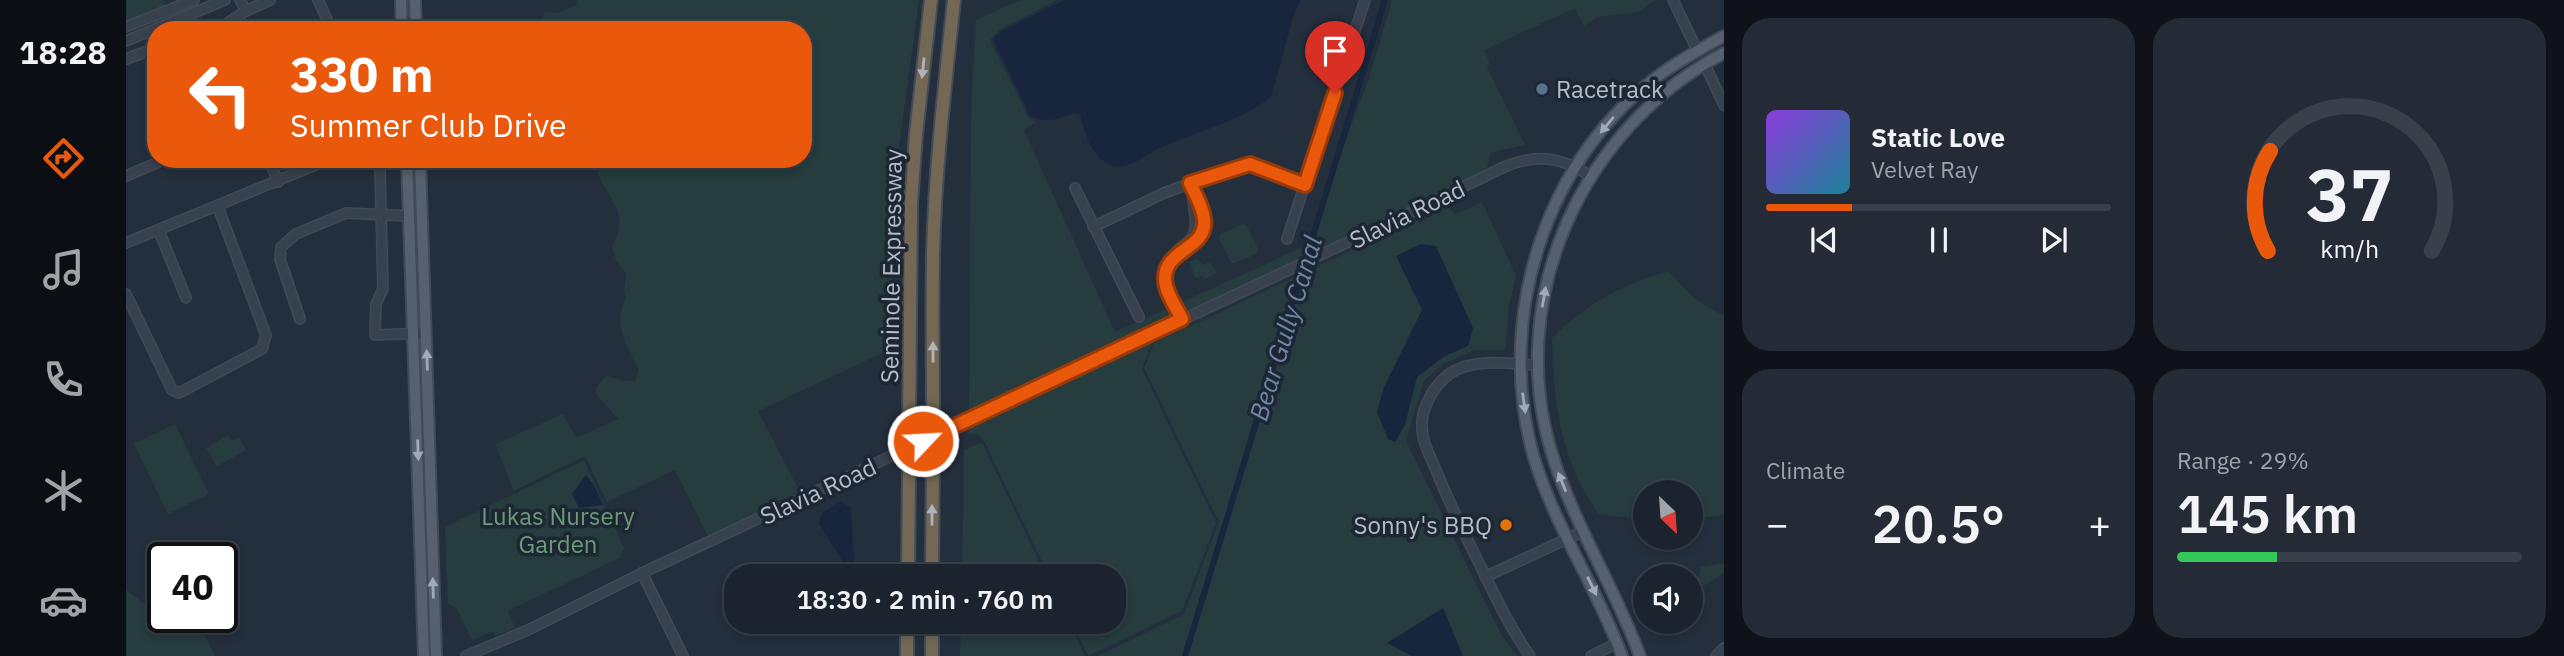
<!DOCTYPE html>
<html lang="en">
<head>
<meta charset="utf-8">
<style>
	:root { --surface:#1b232e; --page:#242b36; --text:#f1f3f6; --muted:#a0a4aa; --line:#39404a; --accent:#ea580c }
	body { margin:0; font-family:"IBM Plex Sans",sans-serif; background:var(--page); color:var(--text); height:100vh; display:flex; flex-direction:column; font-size:26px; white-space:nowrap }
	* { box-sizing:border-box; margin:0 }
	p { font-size:23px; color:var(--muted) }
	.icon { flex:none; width:38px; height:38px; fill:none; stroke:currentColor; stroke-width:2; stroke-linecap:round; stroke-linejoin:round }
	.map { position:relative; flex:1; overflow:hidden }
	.sheet { display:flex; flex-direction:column; gap:18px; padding:18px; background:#0f1319; width:840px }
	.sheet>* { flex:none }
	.hud { position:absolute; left:21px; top:21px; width:665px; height:147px; border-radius:28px; box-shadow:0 4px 10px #0003,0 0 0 2px var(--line); background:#ea580c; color:#fff; overflow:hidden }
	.needle { width:46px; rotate:155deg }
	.buttons { position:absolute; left:1507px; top:480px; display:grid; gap:14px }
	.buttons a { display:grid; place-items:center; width:70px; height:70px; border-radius:50%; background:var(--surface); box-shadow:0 4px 10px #0003,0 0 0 2px var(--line); font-size:35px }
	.speed { position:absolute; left:21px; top:542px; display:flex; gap:14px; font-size:35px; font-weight:700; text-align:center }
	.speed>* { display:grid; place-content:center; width:91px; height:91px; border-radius:50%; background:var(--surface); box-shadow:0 4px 10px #0003,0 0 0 2px var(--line); line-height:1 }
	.speed .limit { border:4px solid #111; border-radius:10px; background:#fff; color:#111 }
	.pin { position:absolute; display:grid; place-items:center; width:60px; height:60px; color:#fff; margin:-72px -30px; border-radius:50% 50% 50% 0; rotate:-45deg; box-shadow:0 0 7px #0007 }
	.pin .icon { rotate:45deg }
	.me { position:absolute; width:77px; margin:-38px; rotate:65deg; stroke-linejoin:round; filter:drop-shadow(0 0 5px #0008) }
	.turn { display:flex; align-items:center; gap:24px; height:147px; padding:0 28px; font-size:32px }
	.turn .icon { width:91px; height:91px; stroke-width:2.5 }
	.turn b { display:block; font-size:49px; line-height:60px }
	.big { font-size:52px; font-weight:600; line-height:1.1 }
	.sheet .widget { flex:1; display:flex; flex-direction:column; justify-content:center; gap:10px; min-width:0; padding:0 24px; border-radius:28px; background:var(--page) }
	.sheet .dial { align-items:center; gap:0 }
	.dial svg { height:182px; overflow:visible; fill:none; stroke:var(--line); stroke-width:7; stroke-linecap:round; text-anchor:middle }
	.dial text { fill:var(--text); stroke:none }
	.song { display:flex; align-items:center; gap:21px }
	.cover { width:84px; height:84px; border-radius:10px; background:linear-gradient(135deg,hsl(270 70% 55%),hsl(190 70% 35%)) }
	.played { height:7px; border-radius:4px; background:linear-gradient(90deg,var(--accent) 25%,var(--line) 25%) }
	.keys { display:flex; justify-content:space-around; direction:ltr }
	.heat { display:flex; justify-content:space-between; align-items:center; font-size:38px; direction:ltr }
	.charge { height:10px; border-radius:5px; background:linear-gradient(90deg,#34c759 29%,var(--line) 0) }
	.sheet .tiles { flex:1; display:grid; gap:18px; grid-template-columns:repeat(2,1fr) }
	.trip { position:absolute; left:598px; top:564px; width:402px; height:70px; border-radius:28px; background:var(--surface); box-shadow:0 4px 10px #0003,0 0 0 2px var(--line); font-weight:600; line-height:70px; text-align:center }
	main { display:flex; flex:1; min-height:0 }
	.tabs { display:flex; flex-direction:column; width:126px; justify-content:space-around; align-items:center; background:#0b0e12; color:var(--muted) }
	.tabs .icon { width:49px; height:49px }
	.tabs .selected { color:var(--accent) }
	.tabs b { font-size:32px; color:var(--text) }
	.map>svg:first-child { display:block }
	.green { fill:#263c3f }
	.water { fill:#17263c }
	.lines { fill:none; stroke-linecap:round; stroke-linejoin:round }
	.canal { stroke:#17263c; stroke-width:6 }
	.minor-casing { stroke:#414a57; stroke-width:12 }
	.major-casing { stroke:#414a57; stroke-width:14 }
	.highway-casing { stroke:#434c59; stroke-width:16 }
	.minor { stroke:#38414e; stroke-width:9 }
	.major { stroke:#56606e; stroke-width:10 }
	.highway { stroke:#746855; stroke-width:12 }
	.highway-bridge-casing { stroke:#434c59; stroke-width:16; stroke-linecap:butt }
	.highway-bridge { stroke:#746855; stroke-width:12 }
	.oneway { fill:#aeb4bd }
	.oneway2 { fill:#a1aab7 }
	.route-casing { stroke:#983908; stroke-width:18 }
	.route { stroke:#ea580c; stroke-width:12 }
	.service-dot { fill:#5c6f8a; stroke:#1d2633; stroke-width:2.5 }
	.food-dot { fill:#e8710a; stroke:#1d2633; stroke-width:2.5 }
	.labels { text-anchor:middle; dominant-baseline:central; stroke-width:7; stroke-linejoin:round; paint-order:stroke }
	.poi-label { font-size:24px; fill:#b4bcc9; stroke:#1d2633; text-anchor:start }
	.street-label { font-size:24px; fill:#b4bcc9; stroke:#1d2633 }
	.park-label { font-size:24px; fill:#6b9a76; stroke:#1d2633 }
	.water-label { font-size:26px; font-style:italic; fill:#6d86a8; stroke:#1d2633 }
</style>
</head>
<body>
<main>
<nav class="tabs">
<b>18:28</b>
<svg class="icon selected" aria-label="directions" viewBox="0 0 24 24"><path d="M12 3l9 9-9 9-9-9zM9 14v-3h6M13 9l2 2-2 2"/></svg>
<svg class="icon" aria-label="music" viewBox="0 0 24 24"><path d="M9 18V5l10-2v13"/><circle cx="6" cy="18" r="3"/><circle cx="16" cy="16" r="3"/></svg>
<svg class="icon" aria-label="phone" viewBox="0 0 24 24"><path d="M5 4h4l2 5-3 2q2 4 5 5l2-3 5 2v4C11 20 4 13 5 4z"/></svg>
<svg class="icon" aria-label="climate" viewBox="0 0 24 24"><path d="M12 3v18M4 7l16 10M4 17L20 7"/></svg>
<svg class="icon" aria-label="car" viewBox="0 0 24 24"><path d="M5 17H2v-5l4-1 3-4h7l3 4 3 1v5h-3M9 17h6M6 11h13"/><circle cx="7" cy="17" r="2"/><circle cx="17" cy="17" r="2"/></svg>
</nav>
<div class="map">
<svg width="1598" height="656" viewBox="0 0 1598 656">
	<rect width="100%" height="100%" fill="#242f3e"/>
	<g class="green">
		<path d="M0 0H37L44 7 0 23Z"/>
		<path d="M452 0H793L763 220 766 269 765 349 632 411 675 494 583 538 549 470 481 502 461 460 457 457 388 491 369 444 437 414 450 438 492 419 471 395 470 388 480 375 493 380 509 381 513 369C500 345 486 324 500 298L498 290 500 273 490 260 486 246C504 213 484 202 472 174L474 159H677V30H413L419 12 431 13 449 6Z"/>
		<path d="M894 0H931L873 30 864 40 902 117 910 122 898 130 989 332 1047 306 1052 317 843 416 845 110 850 20Z"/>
		<path d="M1266 0H1529L1513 12 1471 17 1458 26 1449 8 1358 50 1364 63 1361 67 1399 145 1364 153C1364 158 1363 165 1359 170 1352 177 1312 194 1301 197L1302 200 1057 314 1052 304 1181 245 1245 72Z"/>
		<path d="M1354 203 1357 204 1390 276 1383 307 1379 350H1349L1318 363 1298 381 1280 441 1376 636 1391 656H972L1058 614 1093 522 1018 368 1028 343 1320 206 1330 214Z"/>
		<path d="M1116 224 1120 225 1132 249 1130 254 1109 263H1105L1093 238 1095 234Z"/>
		<path d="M1071 258 1077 265 1084 262 1091 273 1078 279 1076 276 1069 278 1064 262Z"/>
		<path d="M1191 260 1190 264 1026 342 1016 369 1090 523 1056 611 962 656 945 621H989V576H923L858 441 853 435 842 434 843 423Z"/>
		<path d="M1542 271 1570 300 1598 316V515L1565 519 1564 492H1519V520L1472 514C1465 501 1456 490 1451 476 1431 433 1427 385 1426 338 1464 301 1492 287 1542 271Z"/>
		<path d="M49 424 83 494 42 514 8 444Z"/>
		<path d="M102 435 106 441 113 437 120 450 91 466 80 448Z"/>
		<path d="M856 442 920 576H836L838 450Z"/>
		<path d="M458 460 498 548 494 558 383 610 382 613 389 627 369 636 367 631 346 640 331 609 322 604 319 527Z"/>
		<path d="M1598 563V573L1574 588 1566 597 1575 567Z"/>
		<path d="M0 590 16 602 37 607V618C75 618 73 623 89 656H0Z"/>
		<path d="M835 621H942L959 656H834Z"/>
	</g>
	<g class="water">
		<path d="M938 0H1175L1168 14 1145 97C1112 123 1070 131 1032 149 1021 154 1011 163 999 166 993 167 988 167 983 164 964 156 959 132 954 115L948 113C935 119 917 123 904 116L867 39 874 32Z"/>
		<path d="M1295 244 1310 246 1347 328 1342 346 1319 356 1291 377 1279 425 1269 442 1262 439 1251 412 1258 387 1296 310 1270 256Z"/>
		<path d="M460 475 468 485 477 505 453 508 446 494Z"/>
		<path d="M714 501 725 508 729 576H726L693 524 696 513Z"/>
		<path d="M1317 608 1337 656H1286L1261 643Z"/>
	</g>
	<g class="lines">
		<path class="canal" d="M1059 656 1259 0"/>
		<defs>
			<g id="minor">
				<path d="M114 0 120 11 144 0"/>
				<path d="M192 0 206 30"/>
				<path d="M1547 0 1571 50"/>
				<path d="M0 27 68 0"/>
				<path d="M98 30 100 24 120 11"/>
				<path d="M0 41 99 0"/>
				<path d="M0 59 30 48"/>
				<path d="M1578 63 1598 105"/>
				<path d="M143 159 152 182"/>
				<path d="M247 159 254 169 257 289 250 304 249 335 300 333"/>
				<path d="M0 176 40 159"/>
				<path d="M949 188 1013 317"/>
				<path d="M967 227 1038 193 1115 165C1137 162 1159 177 1179 185"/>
				<path d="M33 231 60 298"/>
				<path d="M1161 239 1239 0"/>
				<path d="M0 243 204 159"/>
				<path d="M1065 246C1084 227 1079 219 1070 196"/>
				<path d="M0 294 46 390 53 393 136 349 140 335 92 207"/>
				<path d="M174 319 154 259 155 247 170 234 220 213 284 216"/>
				<path d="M1056 319C1044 294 1030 273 1053 249 1058 244 1065 241 1068 234 1073 219 1065 205 1067 190"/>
				<path d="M516 573 557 656"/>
				<path d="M1359 577 1458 531"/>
				<path d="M340 656 404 629 516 573 1269 220 1378 167C1409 154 1436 156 1464 176"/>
				<path d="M1404 656C1384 628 1370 598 1355 567 1339 535 1323 503 1310 470 1304 456 1295 440 1296 424 1296 406 1308 386 1323 374 1347 357 1384 364 1412 365"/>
				<path d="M1465 656 1491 643"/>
				<path d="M1590 656 1598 648"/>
			</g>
			<g id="major">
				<path d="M275 0 276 30"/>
				<path d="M289 0 290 30"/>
				<path d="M281 159 298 656"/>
				<path d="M294 159 310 656"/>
				<path d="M1496 656C1471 588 1429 527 1408 458 1368 319 1419 155 1539 71 1558 58 1578 47 1598 36"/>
				<path d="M1514 656C1489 588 1449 526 1427 457 1377 301 1455 128 1598 53"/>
			</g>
			<g id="highway">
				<path d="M807 420C807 365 806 310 807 255 809 169 819 85 828 0"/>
				<path d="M783 431 785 203 790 134 805 0"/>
				<path d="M782 576 783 465"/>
				<path d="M806 576 807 454"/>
				<path d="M781 656V621"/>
				<path d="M806 656V621"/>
			</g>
		</defs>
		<use href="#minor" class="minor-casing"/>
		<use href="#major" class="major-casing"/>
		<use href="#highway" class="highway-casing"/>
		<use href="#minor" class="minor"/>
		<use href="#major" class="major"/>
		<use href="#highway" class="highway"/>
		<defs>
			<g id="highway-bridge">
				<path d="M807 454V420"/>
				<path d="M783 465V431"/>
			</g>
		</defs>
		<use href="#highway-bridge" class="highway-bridge-casing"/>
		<use href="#highway-bridge" class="highway-bridge"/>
	</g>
	<defs><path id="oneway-solid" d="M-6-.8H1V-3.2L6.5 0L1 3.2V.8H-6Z" transform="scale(1.75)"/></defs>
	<g class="oneway">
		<use href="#oneway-solid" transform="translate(797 68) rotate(96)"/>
		<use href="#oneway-solid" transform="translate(807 352) rotate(-90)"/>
		<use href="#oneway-solid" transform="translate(806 515) rotate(-90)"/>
	</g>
	<g class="oneway2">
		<use href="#oneway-solid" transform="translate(1481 125) rotate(130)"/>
		<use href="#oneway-solid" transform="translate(1418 297) rotate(-80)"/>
		<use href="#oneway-solid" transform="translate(301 360) rotate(-92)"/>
		<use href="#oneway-solid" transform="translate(1398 403) rotate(82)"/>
		<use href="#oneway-solid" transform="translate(292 450) rotate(88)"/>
		<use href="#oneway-solid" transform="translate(1436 482) rotate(-112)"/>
		<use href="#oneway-solid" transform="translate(1466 586) rotate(64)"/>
		<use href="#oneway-solid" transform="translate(307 588) rotate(-92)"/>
	</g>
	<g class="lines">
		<defs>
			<path id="route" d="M797 441 1056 319C1050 307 1039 292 1039 279 1038 249 1082 249 1078 219 1077 207 1069 194 1064 183L1124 164 1179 185 1209 93"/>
		</defs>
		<use href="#route" class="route-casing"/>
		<use href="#route" class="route"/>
	</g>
	<circle class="service-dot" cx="1416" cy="89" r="7"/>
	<circle class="food-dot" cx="1380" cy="525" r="7"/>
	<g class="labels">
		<g class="poi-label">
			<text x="1430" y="89">Racetrack</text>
			<text x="1366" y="525" text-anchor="end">Sonny's BBQ</text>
		</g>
		<g class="street-label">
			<text transform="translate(1281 214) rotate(-26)">Slavia Road</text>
			<text transform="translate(765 266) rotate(-89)">Seminole Expressway</text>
			<text transform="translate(692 491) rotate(-25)">Slavia Road</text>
		</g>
		<g class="park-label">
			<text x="432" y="516">Lukas Nursery<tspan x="432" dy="28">Garden</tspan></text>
		</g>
		<g class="water-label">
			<text transform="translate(1159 328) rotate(-73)">Bear Gully Canal</text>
		</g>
	</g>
</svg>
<div class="buttons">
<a><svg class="needle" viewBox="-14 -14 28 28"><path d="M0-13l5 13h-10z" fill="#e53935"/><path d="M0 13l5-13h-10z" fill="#a0a4aa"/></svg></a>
<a><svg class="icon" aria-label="sound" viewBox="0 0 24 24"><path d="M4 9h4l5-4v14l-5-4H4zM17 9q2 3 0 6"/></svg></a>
</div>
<div class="speed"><div class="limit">40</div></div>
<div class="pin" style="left:1209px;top:93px;background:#d93025"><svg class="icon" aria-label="arrive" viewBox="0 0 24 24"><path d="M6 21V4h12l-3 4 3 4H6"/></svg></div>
<svg class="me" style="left:797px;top:441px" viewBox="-20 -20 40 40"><circle r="17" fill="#ea580c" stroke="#fff" stroke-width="3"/><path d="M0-11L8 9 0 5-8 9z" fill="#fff"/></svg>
<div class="trip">18:30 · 2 min · 760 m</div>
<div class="hud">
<div class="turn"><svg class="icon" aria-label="left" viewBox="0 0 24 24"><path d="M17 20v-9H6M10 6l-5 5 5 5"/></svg><div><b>330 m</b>Summer Club Drive</div></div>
</div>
</div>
<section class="sheet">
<div class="tiles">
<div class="widget">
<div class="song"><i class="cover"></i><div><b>Static Love</b><p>Velvet Ray</p></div></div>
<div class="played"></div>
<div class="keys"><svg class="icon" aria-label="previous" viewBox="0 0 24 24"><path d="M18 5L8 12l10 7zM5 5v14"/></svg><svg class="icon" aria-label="pause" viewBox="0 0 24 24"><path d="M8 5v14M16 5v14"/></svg><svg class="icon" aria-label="next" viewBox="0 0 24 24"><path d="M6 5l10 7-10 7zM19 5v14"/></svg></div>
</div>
<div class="widget dial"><svg viewBox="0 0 100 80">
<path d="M14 69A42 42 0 1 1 86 69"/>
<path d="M14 69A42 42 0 0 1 15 25" stroke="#ea580c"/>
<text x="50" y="56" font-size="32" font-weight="700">37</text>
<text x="50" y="72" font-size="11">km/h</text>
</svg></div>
<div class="widget"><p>Climate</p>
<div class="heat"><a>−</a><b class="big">20.5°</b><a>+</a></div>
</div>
<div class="widget"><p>Range · 29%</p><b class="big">145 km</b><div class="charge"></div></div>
</div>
</section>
</main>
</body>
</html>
